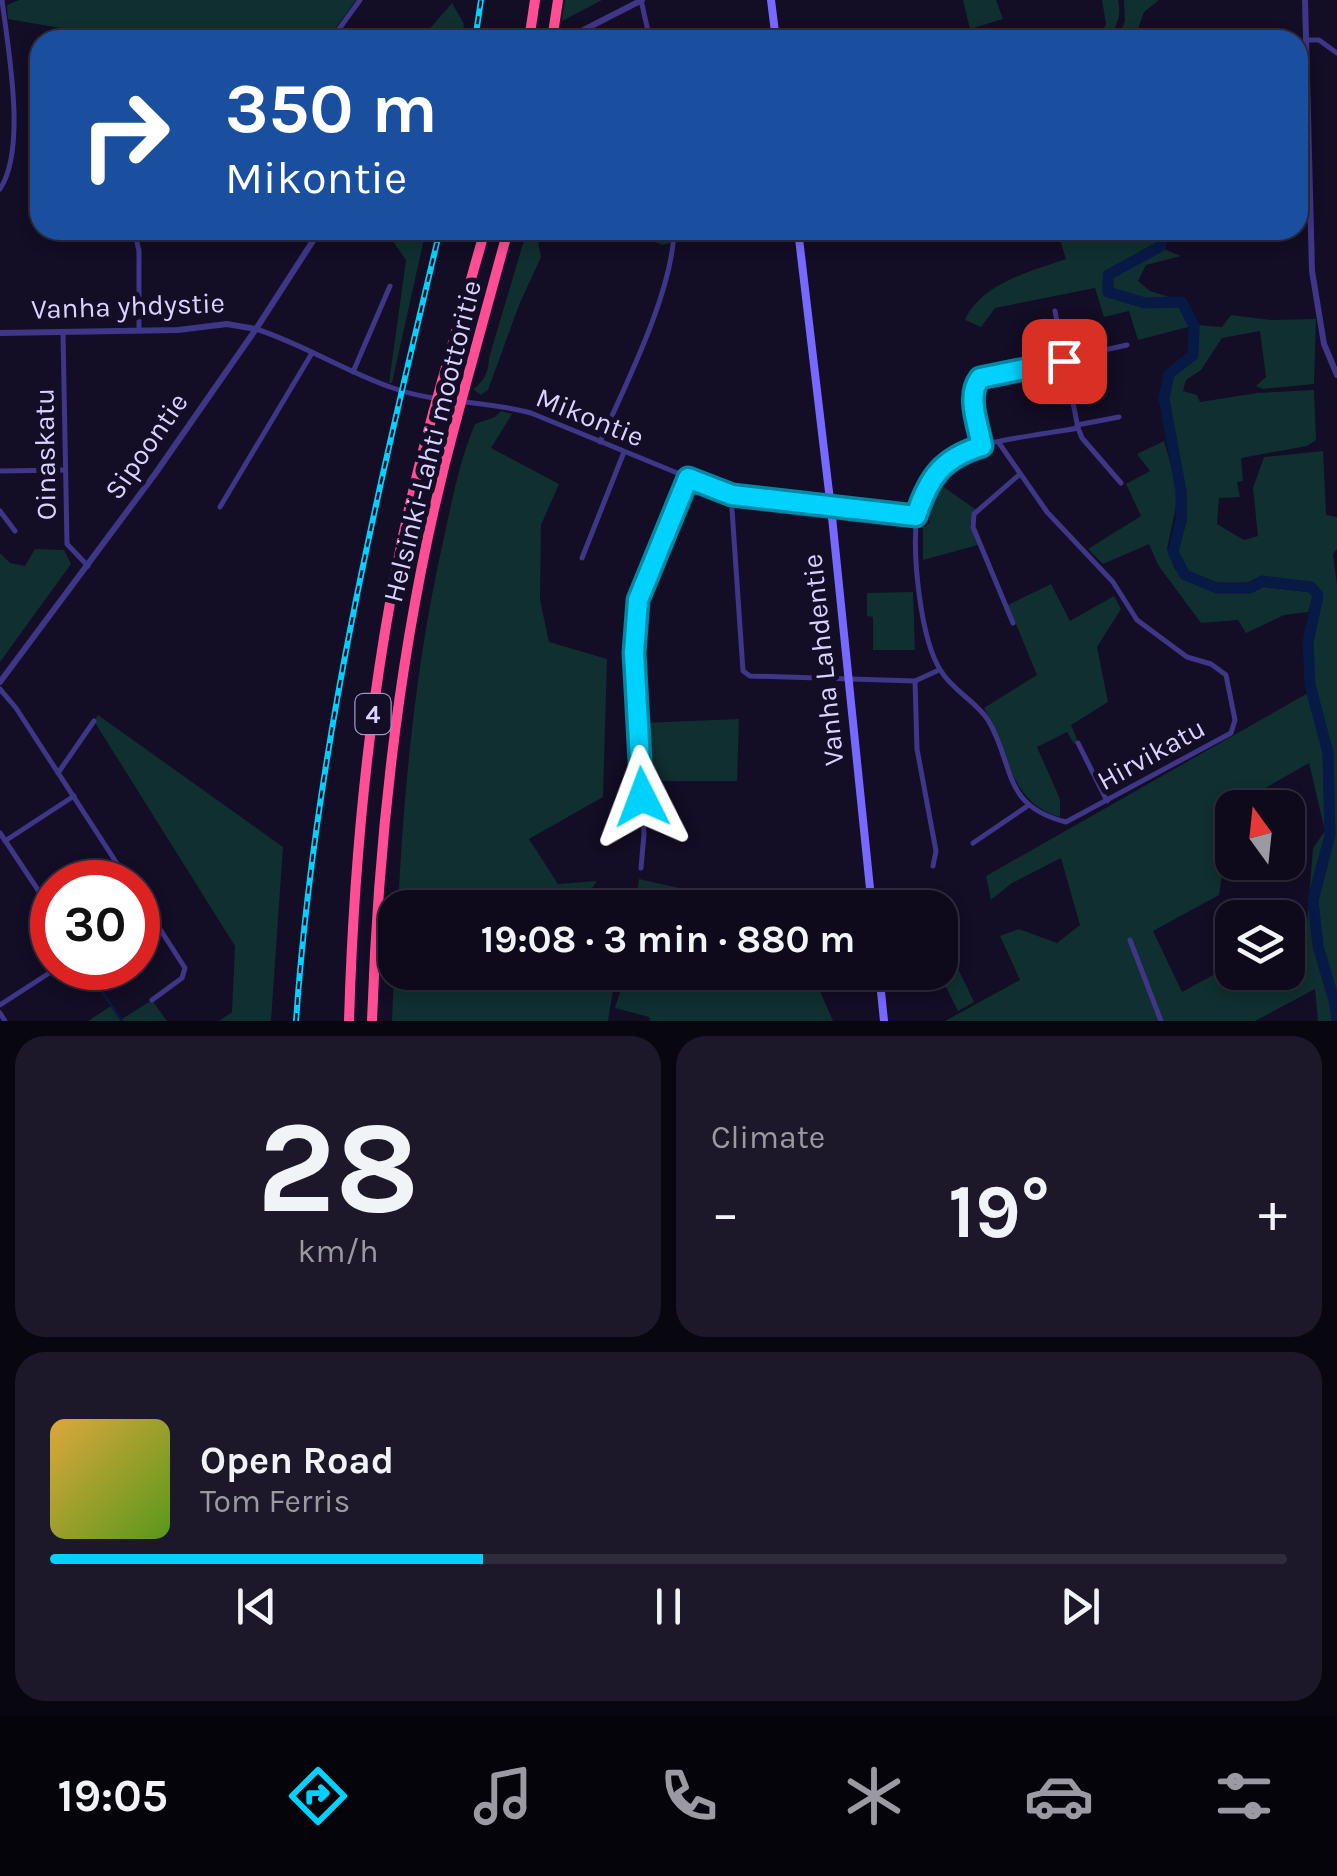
<!DOCTYPE html>
<html lang="en">
<head>
<meta charset="utf-8">
<style>
	:root { --surface:#0e0a1c; --page:#1c1829; --text:#f1f3f6; --muted:#9b9aa3; --line:#2e2b3b; --accent:#00d2fd }
	body { margin:0; font-family:Karla,sans-serif; background:var(--page); color:var(--text); height:100vh; display:flex; flex-direction:column; font-size:38px; white-space:nowrap }
	* { box-sizing:border-box; margin:0 }
	p { font-size:32px; color:var(--muted) }
	.icon { flex:none; width:55px; height:55px; fill:none; stroke:currentColor; stroke-width:2; stroke-linecap:round; stroke-linejoin:round }
	.map { position:relative; height:1021px; overflow:hidden }
	.drawer { display:flex; flex-direction:column; gap:15px; padding:15px; background:#08060f; flex:1 }
	.drawer>* { flex:none }
	.banner { position:absolute; left:30px; top:30px; width:1278px; height:210px; border-radius:30px; box-shadow:0 5px 15px #0003,0 0 0 2px var(--line); background:#1a4fa0; color:#fff; overflow:hidden }
	.needle { width:65px; rotate:345deg }
	.controls { position:absolute; left:1215px; top:790px; display:grid; gap:20px }
	.controls a { display:grid; place-items:center; width:90px; height:90px; border-radius:20px; background:var(--surface); box-shadow:0 5px 15px #0003,0 0 0 2px var(--line); font-size:50px }
	.speed { position:absolute; left:30px; top:860px; display:flex; gap:20px; font-size:50px; font-weight:700; text-align:center }
	.speed>* { display:grid; place-content:center; width:130px; height:130px; border-radius:50%; background:var(--surface); box-shadow:0 5px 15px #0003,0 0 0 2px var(--line); line-height:1 }
	.speed .limit { border:15px solid #d22; background:#fff; color:#111 }
	.pin { position:absolute; display:grid; place-items:center; width:85px; height:85px; color:#fff; margin:-42px; border-radius:20px; box-shadow:0 5px 15px #0006 }
	.me { position:absolute; width:110px; margin:-55px; rotate:357deg; stroke-linejoin:round; filter:drop-shadow(0 0 8px #0008) }
	.turn { display:flex; align-items:center; gap:35px; height:210px; padding:0 30px; font-size:45px }
	.turn .icon { width:130px; height:130px; stroke-width:2.5 }
	.turn b { display:block; font-size:70px; line-height:85px }
	.big { font-size:75px; font-weight:700; line-height:1.1 }
	.drawer .tile { flex:1; display:flex; flex-direction:column; justify-content:center; gap:15px; min-width:0; padding:0 35px; border-radius:30px; background:var(--page) }
	.drawer .dial { align-items:center; gap:0 }
	.dial b { font-size:130px; line-height:1 }
	.song { display:flex; align-items:center; gap:30px }
	.cover { width:120px; height:120px; border-radius:15px; background:linear-gradient(135deg,hsl(40 70% 55%),hsl(90 70% 35%)) }
	.played { height:10px; border-radius:5px; background:linear-gradient(90deg,var(--accent) 35%,var(--line) 35%) }
	.keys { display:flex; justify-content:space-around; direction:ltr }
	.heat { display:flex; justify-content:space-between; align-items:center; font-size:55px; direction:ltr }
	.drawer .tiles { flex:1; display:grid; gap:15px; grid-template-columns:1fr 1fr }
	.tile:last-child { grid-column:span 2 }
	.trip { position:absolute; left:378px; top:890px; width:580px; height:100px; border-radius:30px; background:var(--surface); box-shadow:0 5px 15px #0003,0 0 0 2px var(--line); font-weight:700; line-height:100px; text-align:center }
	.menu { display:flex; height:160px; justify-content:space-around; align-items:center; background:#06040b; color:var(--muted) }
	.menu .icon { width:70px; height:70px }
	.menu .selected { color:var(--accent) }
	.menu b { font-size:45px; color:var(--text) }
	.map>svg:first-child { display:block }
	.green { fill:#102f30; fill-rule:evenodd }
	.lines { fill:none; stroke-linecap:round; stroke-linejoin:round }
	.stream { stroke:#071945; stroke-width:2.5 }
	.river { stroke:#071945; stroke-width:11 }
	.minor { stroke:#3f3687; stroke-width:5 }
	.tertiary { stroke:#3f3687; stroke-width:6 }
	.secondary { stroke:#7769ff; stroke-width:8 }
	.motorway { stroke:#ff4d96; stroke-width:10 }
	.rail-casing { stroke:#00d2fd; stroke-width:6 }
	.rail { stroke:#130d25; stroke-width:2.5; stroke-dasharray:8; stroke-linecap:butt }
	.secondary-bridge { stroke:#7769ff; stroke-width:8 }
	.motorway-bridge { stroke:#ff4d96; stroke-width:10 }
	.route-casing { stroke:#0088a4; stroke-width:25 }
	.route { stroke:#00d2fd; stroke-width:18 }
	.labels { text-anchor:middle; dominant-baseline:central; stroke-width:10; stroke-linejoin:round; paint-order:stroke }
	.shield { fill:#130d25; stroke:#9e97be; stroke-width:2.5 }
	.shield-label { font-size:25px; font-weight:bold; fill:#dad2ff }
	.street-label { font-size:28px; fill:#dad2ff; stroke:#130d25 }
</style>
</head>
<body>
<div class="map">
<svg width="1337" height="1021" viewBox="0 0 1337 1021">
	<rect width="100%" height="100%" fill="#130d25"/>
	<g class="green">
		<path d="M19 0H356L327 40H76L66 29 8 19 7 5Z"/>
		<path d="M565 0H602L562 21Z"/>
		<path d="M963 0H996L1003 19 970 29Z"/>
		<path d="M1102 0H1118C1122 16 1116 26 1109 40H1099L1106 24Z"/>
		<path d="M1124 0H1159L1144 12 1134 40H1117L1125 21Z"/>
		<path d="M452 3 464 24 461 40H420Z"/>
		<path d="M411 230H426L392 383H389L406 260 388 234 409 240Z"/>
		<path d="M527 230H551L538 242 541 257 519 305 488 390 481 395 473 389C484 382 489 371 489 358Z"/>
		<path d="M626 230H671L670 243 662 245Z"/>
		<path d="M1057 230H1160L1159 245 1107 274 1106 293 1144 305 1181 304 1192 326 1138 340 1129 311 1104 317 1095 288 995 308 981 327 965 320C981 283 1032 271 1066 259Z"/>
		<path d="M1161 248 1181 256 1146 265 1138 281 1150 291 1182 301H1145L1109 291 1110 276Z"/>
		<path d="M1231 315 1271 320 1316 319 1314 384 1263 389 1256 386 1266 377 1260 331 1222 338 1201 370 1186 380 1183 391 1197 395 1200 402 1257 393 1314 390 1316 440 1307 446 1241 458 1243 481 1237 482 1240 497 1219 498 1217 524 1244 540 1258 536 1253 488 1264 457 1323 451 1326 515 1337 517V549L1333 554 1337 585V1021H1318L1315 989 1255 1021H945L1020 980 1000 936 1019 929 1057 943 1080 925 1061 858 1012 883 991 900 986 876 1315 689 1313 643 1322 594 1312 583 1260 577 1246 583H1217L1189 572 1177 552 1187 520 1186 488 1175 445 1169 400 1172 376 1196 356 1198 325 1222 327ZM1309 763 1325 831 1313 848 1307 924 1288 935V972H1232V965L1182 992 1153 931 1219 895 1232 807Z"/>
		<path d="M501 411 512 414 491 448 559 484 541 525 540 600 549 642 607 659 603 797 529 839 558 884 597 881 579 907H398C404 785 416 662 443 542 452 501 459 462 475 424L495 417Z"/>
		<path d="M1164 441 1179 492 1167 549 1175 569 1185 580 1217 593H1250L1264 587 1308 592 1313 596 1308 612 1284 615 1246 633 1238 620 1201 623 1158 565 1149 544 1103 564 1088 549 1141 516 1126 484 1150 471 1137 454Z"/>
		<path d="M938 483 975 509 970 524 978 545 923 560V527L930 523 925 508Z"/>
		<path d="M35 549 64 550 71 564 0 662V553L10 563 25 566Z"/>
		<path d="M1051 584 1070 621 1114 596 1121 609 1097 647 1108 702 1071 725 1078 742 1074 744 1067 732 1037 747 1060 799V817C1009 804 1007 747 984 708L1037 675 1008 605Z"/>
		<path d="M913 592 915 650H873V617L867 616V593Z"/>
		<path d="M98 715 283 847 271 1021H219L232 1012 235 946 94 721Z"/>
		<path d="M739 719 737 781H644L641 723Z"/>
		<path d="M639 879 733 900V907H635Z"/>
		<path d="M949 950 974 1002 958 1011 939 973 940 955Z"/>
		<path d="M395 956V972L569 973 614 984 608 1021H392Z"/>
		<path d="M626 973H812L833 1021H650L649 1017 615 1008Z"/>
		<path d="M152 1000 167 1021H88L111 1006 122 1019Z"/>
	</g>
	<g class="lines">
		<path class="stream" d="M86 968 122 1021"/>
		<path class="river" d="M1162 230 1161 246 1108 275V292L1145 303 1182 302 1194 326 1193 355 1169 374 1164 399 1181 491V520L1173 552 1185 575 1217 588H1250L1262 581 1311 587 1318 595 1308 642 1310 685 1328 753 1330 835 1313 900 1318 946 1335 1004 1337 1021"/>
		<g class="minor">
			<path d="M641 0 650 40"/>
			<path d="M331 40 360 0"/>
			<path d="M1306 40H1319L1337 53"/>
			<path d="M0 189C27 148 8 49 2 0"/>
			<path d="M134 230 139 251V330"/>
			<path d="M136 238H271L298 230"/>
			<path d="M1055 311 1078 428 1082 438 1121 483"/>
			<path d="M256 329C303 344 346 372 393 388 437 404 485 400 531 413L731 495 916 516"/>
			<path d="M63 333 67 544 88 566"/>
			<path d="M353 372 390 286"/>
			<path d="M1077 425 1119 417"/>
			<path d="M600 442C626 384 673 291 674 230"/>
			<path d="M999 443 1047 512 1113 582 1137 620 1187 657 1211 664 1226 675 1235 720 1231 733 1066 822C1001 806 1015 765 988 720 976 701 953 691 941 671 920 639 912 553 917 515 919 496 937 468 952 457 973 441 1048 434 1078 428"/>
			<path d="M983 446C978 425 966 396 980 378L1127 345"/>
			<path d="M0 471 65 470"/>
			<path d="M731 495 743 671 750 676 915 681 939 670"/>
			<path d="M220 507 312 353"/>
			<path d="M0 511 15 531"/>
			<path d="M582 558 624 452"/>
			<path d="M1013 623 973 527 974 514 1020 474"/>
			<path d="M915 681 917 749 936 851 933 866"/>
			<path d="M0 689 16 708 129 882"/>
			<path d="M1078 743 1107 801"/>
			<path d="M58 773 94 721"/>
			<path d="M0 833 52 911"/>
			<path d="M5 841 74 796"/>
			<path d="M973 843 1029 805"/>
			<path d="M641 868 644 834 634 653 638 600 688 478"/>
			<path d="M138 895 185 968 182 978 152 1000"/>
			<path d="M1130 940 1161 1021"/>
			<path d="M0 1005 57 968"/>
			<path d="M0 1013 5 1021"/>
		</g>
		<g class="tertiary">
			<path d="M1305 0 1312 271 1324 344 1337 375"/>
			<path d="M564 40 642 0"/>
			<path d="M0 333 178 330 227 324 256 329"/>
			<path d="M0 682 155 474 256 329 320 230"/>
		</g>
		<g class="secondary">
			<path d="M771 0 776 40"/>
			<path d="M798 230 829 492"/>
			<path d="M832 517 872 908"/>
			<path d="M879 972 884 1021"/>
		</g>
		<g class="motorway">
			<path d="M529 40 535 0"/>
			<path d="M552 40 558 0"/>
			<path d="M442 381 485 230"/>
			<path d="M465 387 508 230"/>
			<path d="M349 1021C355 816 378 610 433 413"/>
			<path d="M372 1021C379 817 403 614 457 417"/>
		</g>
		<defs>
			<g id="rail">
				<path d="M475 40 481 0"/>
				<path d="M296 1021C315 749 377 494 440 230"/>
			</g>
		</defs>
		<use href="#rail" class="rail-casing"/>
		<use href="#rail" class="rail"/>
		<path class="secondary-bridge" d="M829 492 832 517"/>
		<g class="motorway-bridge">
			<path d="M433 413 442 381"/>
			<path d="M457 417 465 387"/>
		</g>
	</g>
	<g class="lines">
		<defs>
			<path id="route" d="M642 797 634 653 638 600 688 478 732 495 916 516C929 476 943 458 982 446 978 424 966 396 980 378L1064 361"/>
		</defs>
		<use href="#route" class="route-casing"/>
		<use href="#route" class="route"/>
	</g>
	<g class="labels">
		<rect class="shield" x="355.5" y="694" width="35" height="40" rx="8"/>
		<g class="shield-label">
			<text x="373" y="714">4</text>
		</g>
		<g class="street-label">
			<text transform="translate(128 306) rotate(-2)">Vanha yhdystie</text>
			<text transform="translate(590 417) rotate(22)">Mikontie</text>
			<text transform="translate(432 441) rotate(-76)">Helsinki-Lahti moottoritie</text>
			<text transform="translate(146 446) rotate(-55)">Sipoontie</text>
			<text transform="translate(45 454) rotate(-91)">Oinaskatu</text>
			<text transform="translate(823 660) rotate(-96)">Vanha Lahdentie</text>
			<text transform="translate(1151 754) rotate(-29)">Hirvikatu</text>
		</g>
	</g>
</svg>
<div class="controls">
<a><svg class="needle" viewBox="-14 -14 28 28"><path d="M0-13l5 13h-10z" fill="#e53935"/><path d="M0 13l5-13h-10z" fill="#9b9aa3"/></svg></a>
<a><svg class="icon" aria-label="layers" viewBox="0 0 24 24"><path d="M12 4l9 5-9 5-9-5zM3 14l9 5 9-5"/></svg></a>
</div>
<div class="speed"><div class="limit">30</div></div>
<div class="pin" style="left:1064px;top:361px;background:#d93025"><svg class="icon" aria-label="arrive" viewBox="0 0 24 24"><path d="M6 21V4h12l-3 4 3 4H6"/></svg></div>
<svg class="me" style="left:642px;top:797px" viewBox="-20 -20 40 40"><path d="M0-17L14 15 0 8-14 15z" fill="#00d2fd" stroke="#fff" stroke-width="4"/></svg>
<div class="trip">19:08 · 3 min · 880 m</div>
<div class="banner">
<div class="turn"><svg class="icon" aria-label="right" viewBox="0 0 24 24"><path d="M7 20v-9h11M14 6l5 5-5 5"/></svg><div><b>350 m</b>Mikontie</div></div>
</div>
</div>
<section class="drawer">
<div class="tiles">
<div class="tile dial"><b>28</b><p>km/h</p></div>
<div class="tile"><p>Climate</p>
<div class="heat"><a>−</a><b class="big">19°</b><a>+</a></div>
</div>
<div class="tile">
<div class="song"><i class="cover"></i><div><b>Open Road</b><p>Tom Ferris</p></div></div>
<div class="played"></div>
<div class="keys"><svg class="icon" aria-label="previous" viewBox="0 0 24 24"><path d="M18 5L8 12l10 7zM5 5v14"/></svg><svg class="icon" aria-label="pause" viewBox="0 0 24 24"><path d="M8 5v14M16 5v14"/></svg><svg class="icon" aria-label="next" viewBox="0 0 24 24"><path d="M6 5l10 7-10 7zM19 5v14"/></svg></div>
</div>
</div>
</section>
<nav class="menu">
<b>19:05</b>
<svg class="icon selected" aria-label="directions" viewBox="0 0 24 24"><path d="M12 3l9 9-9 9-9-9zM9 14v-3h6M13 9l2 2-2 2"/></svg>
<svg class="icon" aria-label="music" viewBox="0 0 24 24"><path d="M9 18V5l10-2v13"/><circle cx="6" cy="18" r="3"/><circle cx="16" cy="16" r="3"/></svg>
<svg class="icon" aria-label="phone" viewBox="0 0 24 24"><path d="M5 4h4l2 5-3 2q2 4 5 5l2-3 5 2v4C11 20 4 13 5 4z"/></svg>
<svg class="icon" aria-label="climate" viewBox="0 0 24 24"><path d="M12 3v18M4 7l16 10M4 17L20 7"/></svg>
<svg class="icon" aria-label="car" viewBox="0 0 24 24"><path d="M5 17H2v-5l4-1 3-4h7l3 4 3 1v5h-3M9 17h6M6 11h13"/><circle cx="7" cy="17" r="2"/><circle cx="17" cy="17" r="2"/></svg>
<svg class="icon" aria-label="filters" viewBox="0 0 24 24"><path d="M4 7h16M4 17h16"/><circle cx="9" cy="7" r="2"/><circle cx="15" cy="17" r="2"/></svg>
</nav>
</body>
</html>
